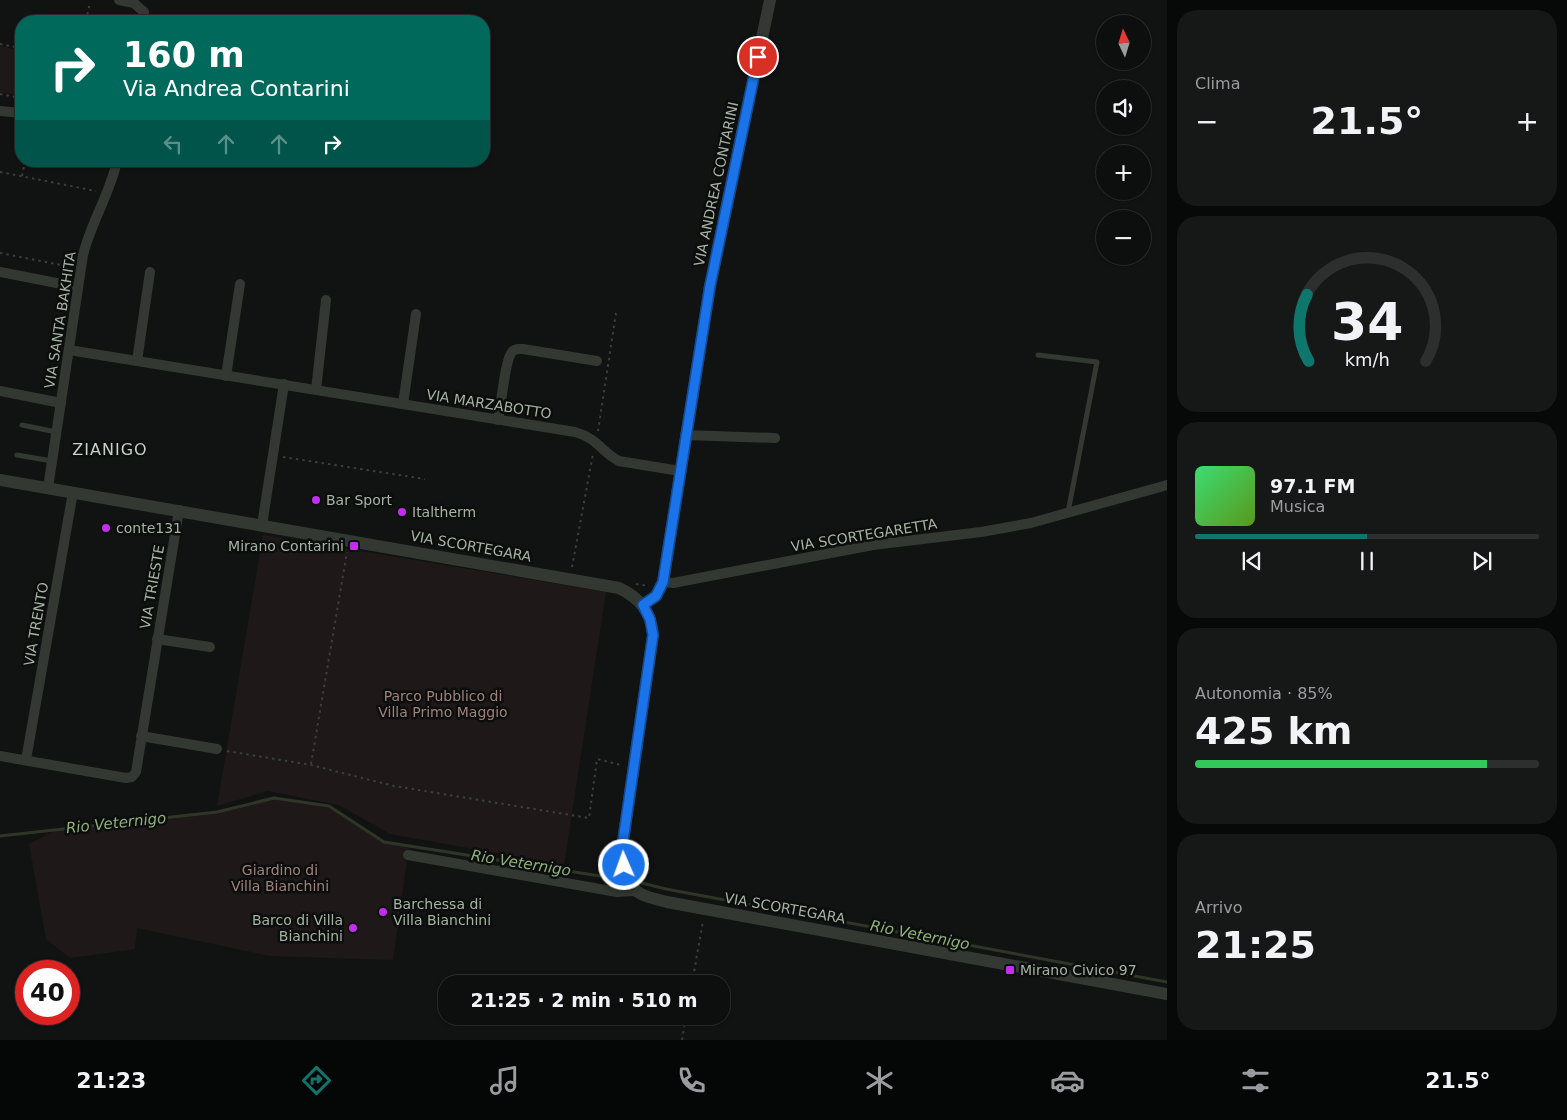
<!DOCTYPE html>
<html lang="it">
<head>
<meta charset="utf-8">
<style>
	:root { --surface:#0d0e0e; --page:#161717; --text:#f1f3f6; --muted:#9a9c9e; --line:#2d2e2e; --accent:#0f766e }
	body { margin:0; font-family:"DejaVu Sans",sans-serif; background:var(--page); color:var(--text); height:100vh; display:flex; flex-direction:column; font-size:19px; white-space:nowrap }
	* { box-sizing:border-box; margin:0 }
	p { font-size:16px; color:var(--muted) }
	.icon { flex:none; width:28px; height:28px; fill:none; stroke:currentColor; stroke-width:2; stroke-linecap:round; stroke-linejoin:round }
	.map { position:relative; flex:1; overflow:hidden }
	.panel { display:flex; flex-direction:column; gap:10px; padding:10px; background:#070808; width:400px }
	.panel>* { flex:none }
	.banner { position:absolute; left:15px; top:15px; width:475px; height:152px; border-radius:20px; box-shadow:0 1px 4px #0004,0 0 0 1px var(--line); background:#00695c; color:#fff; overflow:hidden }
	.needle { width:32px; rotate:356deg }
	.controls { position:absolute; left:1096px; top:15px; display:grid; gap:10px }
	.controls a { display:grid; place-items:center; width:55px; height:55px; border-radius:50%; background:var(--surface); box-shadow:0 1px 4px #0004,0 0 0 1px var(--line); font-size:25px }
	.speed { position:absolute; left:15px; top:960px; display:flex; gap:10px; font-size:25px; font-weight:700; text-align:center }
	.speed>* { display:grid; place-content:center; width:65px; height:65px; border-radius:50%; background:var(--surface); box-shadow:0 1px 4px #0004,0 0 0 1px var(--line); line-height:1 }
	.speed .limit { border:8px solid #d22; background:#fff; color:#111 }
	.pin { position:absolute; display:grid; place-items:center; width:42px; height:42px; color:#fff; margin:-21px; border:2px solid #fff; border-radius:50%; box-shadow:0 1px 5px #0007 }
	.me { position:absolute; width:55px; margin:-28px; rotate:358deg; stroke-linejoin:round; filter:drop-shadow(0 0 4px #0008) }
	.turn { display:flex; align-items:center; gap:18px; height:105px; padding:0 25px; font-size:22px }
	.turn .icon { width:65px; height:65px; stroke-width:2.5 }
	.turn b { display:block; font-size:35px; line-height:42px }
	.lanes { display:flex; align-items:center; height:48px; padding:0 25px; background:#0003; justify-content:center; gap:25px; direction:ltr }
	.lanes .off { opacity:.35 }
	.big { font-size:38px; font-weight:700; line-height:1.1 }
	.panel .tile { flex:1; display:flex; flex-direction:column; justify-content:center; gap:8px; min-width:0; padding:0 18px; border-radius:20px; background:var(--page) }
	.panel .dial { align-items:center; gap:0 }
	.dial svg { height:130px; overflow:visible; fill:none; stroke:var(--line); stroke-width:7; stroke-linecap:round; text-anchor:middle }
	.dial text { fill:var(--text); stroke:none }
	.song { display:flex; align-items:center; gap:15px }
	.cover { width:60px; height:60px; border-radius:8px; background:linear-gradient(135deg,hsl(140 70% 55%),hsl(90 70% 35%)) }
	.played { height:5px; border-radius:2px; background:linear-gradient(90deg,var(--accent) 50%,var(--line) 50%) }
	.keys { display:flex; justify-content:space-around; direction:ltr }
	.heat { display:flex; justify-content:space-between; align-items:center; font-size:28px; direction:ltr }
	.charge { height:8px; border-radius:4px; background:linear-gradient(90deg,#34c759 85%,var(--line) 0) }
	.trip { position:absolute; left:438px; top:975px; width:292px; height:50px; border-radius:20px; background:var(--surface); box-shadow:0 1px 4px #0004,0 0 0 1px var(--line); font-weight:700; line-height:50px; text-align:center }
	.tab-bar { display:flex; height:80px; justify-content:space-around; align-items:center; background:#050606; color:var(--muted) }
	.tab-bar .icon { width:35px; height:35px }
	.tab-bar .selected { color:var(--accent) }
	.tab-bar b { font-size:22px; color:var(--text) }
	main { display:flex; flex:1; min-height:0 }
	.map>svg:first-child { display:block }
	.green { fill:#1e1918 }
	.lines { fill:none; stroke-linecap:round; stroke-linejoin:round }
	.stream { stroke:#2f3628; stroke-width:3 }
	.path { stroke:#3a3f39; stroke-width:2; stroke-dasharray:2.5 4; stroke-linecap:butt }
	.service { stroke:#333832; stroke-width:5 }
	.minor { stroke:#333832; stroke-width:10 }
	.tertiary { stroke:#333832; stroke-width:12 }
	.route-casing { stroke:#114b97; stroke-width:12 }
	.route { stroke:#1a73e8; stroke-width:9 }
	.poi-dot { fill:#c22def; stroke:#0c0e0d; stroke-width:2 }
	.labels { text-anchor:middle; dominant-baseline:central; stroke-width:5; stroke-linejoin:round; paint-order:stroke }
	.street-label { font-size:14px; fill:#a6b3a3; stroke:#0c0e0d }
	.poi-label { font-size:14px; fill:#a6b3a3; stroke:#0c0e0d; text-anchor:start }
	.park-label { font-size:14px; fill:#9f807a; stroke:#0c0e0d }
	.water-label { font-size:15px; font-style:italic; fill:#90af7a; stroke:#0c0e0d }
	.quarter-label { font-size:16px; letter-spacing:1px; fill:#c6d0c4; stroke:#0c0e0d }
</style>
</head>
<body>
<main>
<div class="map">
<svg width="1167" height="1040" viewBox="0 0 1167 1040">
	<rect width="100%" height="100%" fill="#111312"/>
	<g class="green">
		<path d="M0 46 21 51V96L0 92Z"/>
		<path d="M263 535 606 592 564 865 390 834 339 805 268 791 217 806Z"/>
		<path d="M274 798 329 806 384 842 409 846 393 960 270 956 137 928 135 949 70 958 46 939 29 844 56 830 217 812Z"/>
	</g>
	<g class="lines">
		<g class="stream">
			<path d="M0 836 217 812 274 798 329 806 384 842 625 880"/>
			<path d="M634 881 666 889 1167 982"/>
		</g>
		<g class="path">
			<path d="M86 21 90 2"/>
			<path d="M0 44 21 48"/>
			<path d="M0 94 21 98"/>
			<path d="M0 172 96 191"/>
			<path d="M22 176 25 161"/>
			<path d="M0 253 71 267"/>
			<path d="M598 431 616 313"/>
			<path d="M283 457 425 479"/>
			<path d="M572 567 593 454"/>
			<path d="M636 584 649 586"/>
			<path d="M227 751 311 765 394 786 589 818 597 759 621 765"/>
			<path d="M311 764 347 552"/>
			<path d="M692 984 703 921"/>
			<path d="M682 1040 686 1016"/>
		</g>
		<g class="service">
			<path d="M1038 355 1097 362 1068 512"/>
			<path d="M22 425 56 432"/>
			<path d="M17 455 52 461"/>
		</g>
		<g class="minor">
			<path d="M119 0 134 3 144 12 143 21"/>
			<path d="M0 111 21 113"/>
			<path d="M0 272 77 287"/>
			<path d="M69 350 575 432C599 439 601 452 619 461L680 471"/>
			<path d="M137 361 150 272"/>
			<path d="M226 376 240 284"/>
			<path d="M316 390 326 300"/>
			<path d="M0 391 61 403"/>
			<path d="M403 404 416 314"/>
			<path d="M498 420C501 407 505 359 512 352 515 348 519 349 523 349L597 361"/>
			<path d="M685 435 775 438"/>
			<path d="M48 488 83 255C91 222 110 194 117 161"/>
			<path d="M262 525 284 384"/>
			<path d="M663 582 673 583 873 545 981 532 1031 523 1167 485"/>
			<path d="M157 639 210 647"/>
			<path d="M141 736 217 749"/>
			<path d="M0 756 126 778 132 777 136 772 179 510"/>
			<path d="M26 760 73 492"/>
			<path d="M408 855 617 892 635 891"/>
		</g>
		<g class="tertiary">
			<path d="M0 480 619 588C640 598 651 612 653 635L623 841C622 859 623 885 641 894 649 898 659 900 667 902L1167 994"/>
			<path d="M643 605 656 596 663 582 710 286 770 0"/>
		</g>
	</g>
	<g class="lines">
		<defs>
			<path id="route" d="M624 865 623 841 653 635 650 619 643 605 656 596 663 582 710 286 758 57"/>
		</defs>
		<use href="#route" class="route-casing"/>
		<use href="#route" class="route"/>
	</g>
	<g class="poi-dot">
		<circle cx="316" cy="500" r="5"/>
		<circle cx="402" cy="512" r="5"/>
		<circle cx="106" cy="528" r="5"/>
		<rect x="349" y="541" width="10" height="10" rx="2.5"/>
		<circle cx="383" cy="912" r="5"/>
		<circle cx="353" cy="928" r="5"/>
		<rect x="1005" y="965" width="10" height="10" rx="2.5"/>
	</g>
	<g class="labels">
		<g class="street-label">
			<text transform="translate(716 184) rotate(-78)">VIA ANDREA CONTARINI</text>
			<text transform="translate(60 320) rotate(-81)">VIA SANTA BAKHITA</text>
			<text transform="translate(489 404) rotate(9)">VIA MARZABOTTO</text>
			<text transform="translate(864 535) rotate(-9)">VIA SCORTEGARETTA</text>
			<text transform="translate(471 546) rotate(10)">VIA SCORTEGARA</text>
			<text transform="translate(152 587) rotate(-80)">VIA TRIESTE</text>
			<text transform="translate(36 624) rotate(-80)">VIA TRENTO</text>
			<text transform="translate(785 908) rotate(10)">VIA SCORTEGARA</text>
		</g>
		<g class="poi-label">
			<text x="326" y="500">Bar Sport</text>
			<text x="412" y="512">Italtherm</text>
			<text x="116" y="528">conte131</text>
			<text x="344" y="546" text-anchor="end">Mirano Contarini</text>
			<text x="393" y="904">Barchessa di<tspan x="393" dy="16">Villa Bianchini</tspan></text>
			<text x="343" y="920" text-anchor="end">Barco di Villa<tspan x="343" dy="16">Bianchini</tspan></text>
			<text x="1020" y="970">Mirano Civico 97</text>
		</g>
		<g class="park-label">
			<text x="443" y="696">Parco Pubblico di<tspan x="443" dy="16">Villa Primo Maggio</tspan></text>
			<text x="280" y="870">Giardino di<tspan x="280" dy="16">Villa Bianchini</tspan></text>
		</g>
		<g class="water-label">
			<text transform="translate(116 823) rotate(-6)">Rio Veternigo</text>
			<text transform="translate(521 863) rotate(9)">Rio Veternigo</text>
			<text transform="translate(920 935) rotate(11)">Rio Veternigo</text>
		</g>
		<g class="quarter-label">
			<text x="110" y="449">ZIANIGO</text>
		</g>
	</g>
</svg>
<div class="controls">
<a><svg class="needle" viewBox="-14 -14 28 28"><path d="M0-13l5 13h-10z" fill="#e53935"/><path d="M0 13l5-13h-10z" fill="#9a9c9e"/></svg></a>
<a><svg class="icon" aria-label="sound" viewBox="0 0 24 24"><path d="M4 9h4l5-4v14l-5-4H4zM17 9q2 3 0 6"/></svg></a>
<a>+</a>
<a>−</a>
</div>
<div class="speed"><div class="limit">40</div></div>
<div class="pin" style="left:758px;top:57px;background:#d93025"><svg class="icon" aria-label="arrive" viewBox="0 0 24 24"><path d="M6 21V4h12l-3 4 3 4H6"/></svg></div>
<svg class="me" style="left:624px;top:865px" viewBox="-20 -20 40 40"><circle r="17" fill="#1a73e8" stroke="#fff" stroke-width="3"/><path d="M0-11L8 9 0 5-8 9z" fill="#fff"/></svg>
<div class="trip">21:25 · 2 min · 510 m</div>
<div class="banner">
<div class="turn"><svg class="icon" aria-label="right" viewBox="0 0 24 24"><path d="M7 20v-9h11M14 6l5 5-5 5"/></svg><div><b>160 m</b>Via Andrea Contarini</div></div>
<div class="lanes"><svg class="icon off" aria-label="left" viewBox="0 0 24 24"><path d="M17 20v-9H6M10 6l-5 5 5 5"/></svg><svg class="icon off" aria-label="ahead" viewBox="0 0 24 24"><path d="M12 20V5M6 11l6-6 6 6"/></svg><svg class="icon off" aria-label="ahead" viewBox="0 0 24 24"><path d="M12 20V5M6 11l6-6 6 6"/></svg><svg class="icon" aria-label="right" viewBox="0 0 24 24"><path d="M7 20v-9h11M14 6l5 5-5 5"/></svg></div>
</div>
</div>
<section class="panel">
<div class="tile"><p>Clima</p>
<div class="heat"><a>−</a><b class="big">21.5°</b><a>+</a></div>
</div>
<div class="tile dial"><svg viewBox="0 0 100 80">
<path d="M14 69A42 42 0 1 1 86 69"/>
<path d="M14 69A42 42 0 0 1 13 28" stroke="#0f766e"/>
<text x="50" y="56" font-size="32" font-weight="700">34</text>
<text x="50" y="72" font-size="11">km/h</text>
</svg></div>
<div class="tile">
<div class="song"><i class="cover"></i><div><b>97.1 FM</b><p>Musica</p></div></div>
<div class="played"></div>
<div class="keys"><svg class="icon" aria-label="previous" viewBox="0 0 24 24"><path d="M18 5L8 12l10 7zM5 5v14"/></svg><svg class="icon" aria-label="pause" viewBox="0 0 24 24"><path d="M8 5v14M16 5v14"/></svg><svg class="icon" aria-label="next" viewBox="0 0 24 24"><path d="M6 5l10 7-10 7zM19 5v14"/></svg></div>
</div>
<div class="tile"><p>Autonomia · 85%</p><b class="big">425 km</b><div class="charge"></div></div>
<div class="tile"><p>Arrivo</p><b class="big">21:25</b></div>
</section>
</main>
<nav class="tab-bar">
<b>21:23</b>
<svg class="icon selected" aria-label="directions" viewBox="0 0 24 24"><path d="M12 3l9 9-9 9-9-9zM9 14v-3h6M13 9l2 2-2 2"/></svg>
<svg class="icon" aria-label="music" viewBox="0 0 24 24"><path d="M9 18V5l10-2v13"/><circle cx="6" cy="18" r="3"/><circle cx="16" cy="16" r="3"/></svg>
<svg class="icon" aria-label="phone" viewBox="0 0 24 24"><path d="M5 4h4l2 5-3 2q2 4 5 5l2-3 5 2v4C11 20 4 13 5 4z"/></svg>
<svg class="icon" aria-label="climate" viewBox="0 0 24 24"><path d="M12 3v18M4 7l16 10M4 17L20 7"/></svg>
<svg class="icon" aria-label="car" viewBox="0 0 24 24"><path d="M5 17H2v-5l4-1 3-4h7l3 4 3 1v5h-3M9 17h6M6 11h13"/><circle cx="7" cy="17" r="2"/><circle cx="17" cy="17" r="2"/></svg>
<svg class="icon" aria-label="filters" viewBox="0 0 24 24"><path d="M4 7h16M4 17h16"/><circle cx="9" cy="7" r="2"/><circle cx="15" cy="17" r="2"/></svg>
<b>21.5°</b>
</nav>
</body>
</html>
